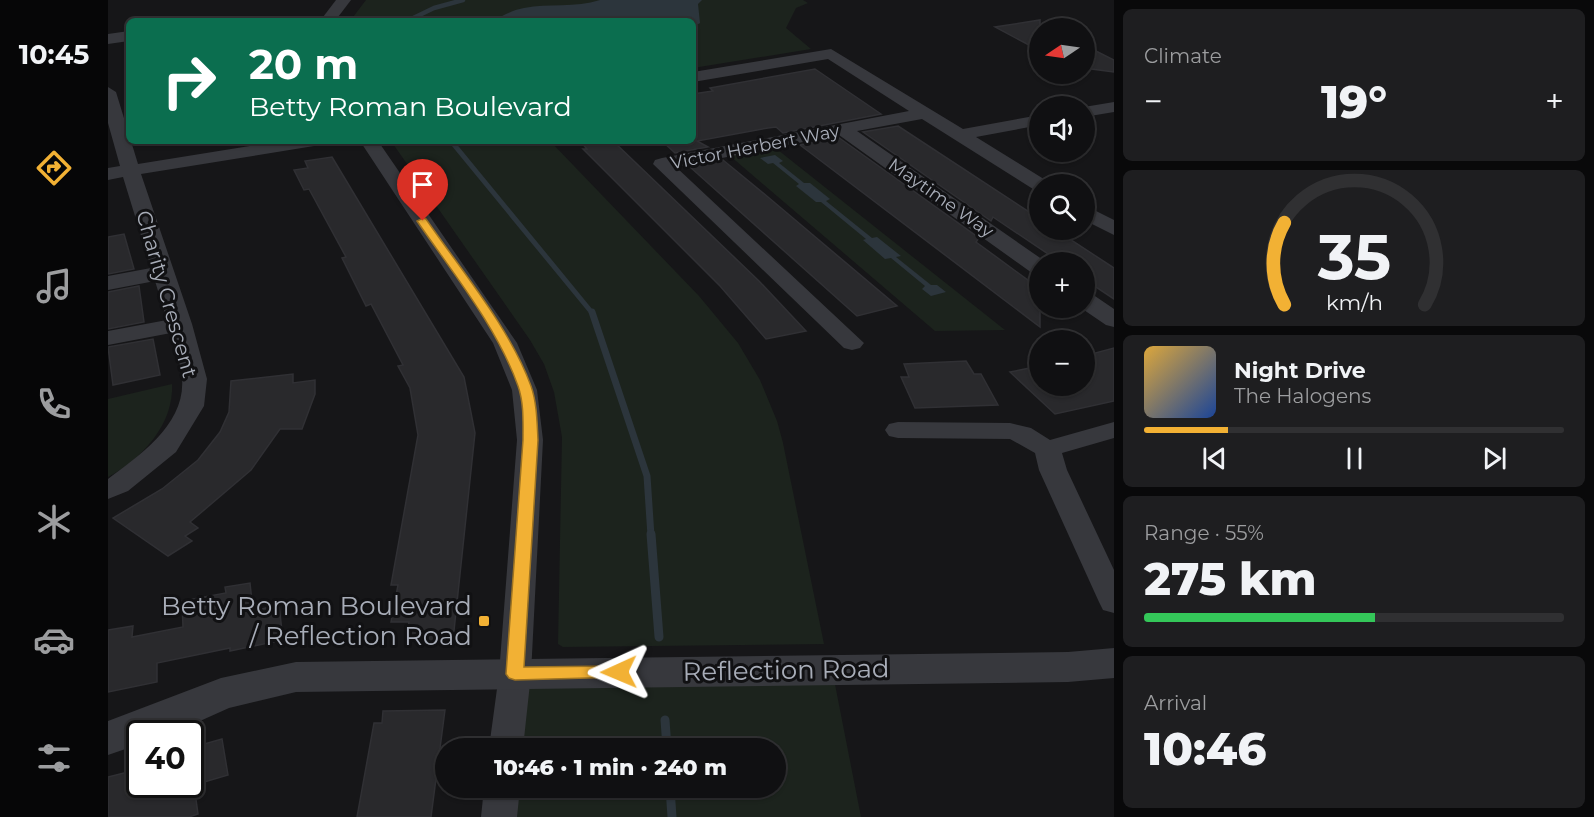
<!DOCTYPE html>
<html lang="en">
<head>
<meta charset="utf-8">
<style>
	:root { --surface:#101012; --page:#1e1e20; --text:#f1f3f6; --muted:#9c9d9f; --line:#303032; --accent:#f2b134 }
	body { margin:0; font-family:Montserrat,sans-serif; background:var(--page); color:var(--text); height:100vh; display:flex; flex-direction:column; font-size:22px; white-space:nowrap }
	* { box-sizing:border-box; margin:0 }
	p { font-size:20px; color:var(--muted) }
	.icon { flex:none; width:33px; height:33px; fill:none; stroke:currentColor; stroke-width:2; stroke-linecap:round; stroke-linejoin:round }
	.map { position:relative; flex:1; overflow:hidden }
	.side { display:flex; flex-direction:column; gap:9px; padding:9px; background:#09090a; width:480px }
	.side>* { flex:none }
	.top-card { position:absolute; left:18px; top:18px; width:570px; height:126px; border-radius:9px; box-shadow:0 2px 4px #0004,0 0 0 2px var(--line); background:#0b6e4f; color:#fff; overflow:hidden }
	.needle { width:39px; rotate:257deg }
	.controls { position:absolute; left:921px; top:18px; display:grid; gap:12px }
	.controls a { display:grid; place-items:center; width:66px; height:66px; border-radius:50%; background:var(--surface); box-shadow:0 2px 4px #0004,0 0 0 2px var(--line); font-size:30px }
	.speed { position:absolute; left:18px; top:720px; display:flex; gap:12px; font-size:30px; font-weight:700; text-align:center }
	.speed>* { display:grid; place-content:center; width:78px; height:78px; border-radius:50%; background:var(--surface); box-shadow:0 2px 4px #0004,0 0 0 2px var(--line); line-height:1 }
	.speed .limit { border:3px solid #111; border-radius:9px; background:#fff; color:#111 }
	.pin { position:absolute; display:grid; place-items:center; width:51px; height:51px; color:#fff; margin:-62px -26px; border-radius:50% 50% 50% 0; rotate:-45deg; box-shadow:0 0 6px #0007 }
	.pin .icon { rotate:45deg }
	.me { position:absolute; width:66px; margin:-33px; rotate:269deg; stroke-linejoin:round; filter:drop-shadow(0 0 4px #0008) }
	.turn { display:flex; align-items:center; gap:21px; height:126px; padding:0 24px; font-size:27px }
	.turn .icon { width:78px; height:78px; stroke-width:2.5 }
	.turn b { display:block; font-size:42px; line-height:51px }
	.big { font-size:45px; font-weight:800; line-height:1.1 }
	.side .tile { flex:1; display:flex; flex-direction:column; justify-content:center; gap:9px; min-width:0; padding:0 21px; border-radius:9px; background:var(--page) }
	.side .dial { align-items:center; gap:0 }
	.dial svg { height:156px; overflow:visible; fill:none; stroke:var(--line); stroke-width:7; stroke-linecap:round; text-anchor:middle }
	.dial text { fill:var(--text); stroke:none }
	.song { display:flex; align-items:center; gap:18px }
	.cover { width:72px; height:72px; border-radius:9px; background:linear-gradient(135deg,hsl(40 70% 55%),hsl(220 70% 35%)) }
	.played { height:6px; border-radius:3px; background:linear-gradient(90deg,var(--accent) 20%,var(--line) 20%) }
	.keys { display:flex; justify-content:space-around; direction:ltr }
	.heat { display:flex; justify-content:space-between; align-items:center; font-size:33px; direction:ltr }
	.charge { height:9px; border-radius:4px; background:linear-gradient(90deg,#34c759 55%,var(--line) 0) }
	.trip { position:absolute; left:327px; top:738px; width:351px; height:60px; border-radius:30px; background:var(--surface); box-shadow:0 2px 4px #0004,0 0 0 2px var(--line); font-weight:800; line-height:60px; text-align:center }
	main { display:flex; flex:1; min-height:0 }
	.tabs { display:flex; flex-direction:column; width:108px; justify-content:space-around; align-items:center; background:#060607; color:var(--muted) }
	.tabs .icon { width:42px; height:42px }
	.tabs .current { color:var(--accent) }
	.tabs b { font-size:27px; color:var(--text) }
	.map>svg:first-child { display:block }
	.green { fill:#1c231d }
	.water { fill:#2c353c }
	.lines { fill:none; stroke-linecap:round; stroke-linejoin:round }
	.stream-far3 { stroke:#2c353c; stroke-width:4.5 }
	.stream-far2 { stroke:#2c353c; stroke-width:5 }
	.stream-far1 { stroke:#2c353c; stroke-width:7 }
	.stream { stroke:#2c353c; stroke-width:9 }
	.building { fill:#29292c; stroke:#303034; stroke-width:1.5 }
	.minor { fill:#37383d; fill-rule:evenodd }
	.tertiary { fill:#37383d; fill-rule:evenodd }
	.route { fill:#f2b134; stroke:#9d7322; stroke-width:1.5 }
	.poi-dot { fill:#f2b134; stroke:#111113; stroke-width:2 }
	.labels { text-anchor:middle; dominant-baseline:central; stroke-width:6; stroke-linejoin:round; paint-order:stroke }
	.far-street-label { font-size:18px; fill:#a8adb8; stroke:#111113 }
	.street-label { font-size:21px; fill:#a8adb8; stroke:#111113 }
	.near-poi-label { font-size:26px; fill:#a8adb8; stroke:#111113; text-anchor:end }
	.near-street-label { font-size:26px; fill:#a8adb8; stroke:#111113 }
</style>
</head>
<body>
<main>
<nav class="tabs">
<b>10:45</b>
<svg class="icon current" aria-label="directions" viewBox="0 0 24 24"><path d="M12 3l9 9-9 9-9-9zM9 14v-3h6M13 9l2 2-2 2"/></svg>
<svg class="icon" aria-label="music" viewBox="0 0 24 24"><path d="M9 18V5l10-2v13"/><circle cx="6" cy="18" r="3"/><circle cx="16" cy="16" r="3"/></svg>
<svg class="icon" aria-label="phone" viewBox="0 0 24 24"><path d="M5 4h4l2 5-3 2q2 4 5 5l2-3 5 2v4C11 20 4 13 5 4z"/></svg>
<svg class="icon" aria-label="climate" viewBox="0 0 24 24"><path d="M12 3v18M4 7l16 10M4 17L20 7"/></svg>
<svg class="icon" aria-label="car" viewBox="0 0 24 24"><path d="M5 17H2v-5l4-1 3-4h7l3 4 3 1v5h-3M9 17h6M6 11h13"/><circle cx="7" cy="17" r="2"/><circle cx="17" cy="17" r="2"/></svg>
<svg class="icon" aria-label="filters" viewBox="0 0 24 24"><path d="M4 7h16M4 17h16"/><circle cx="9" cy="7" r="2"/><circle cx="15" cy="17" r="2"/></svg>
</nav>
<div class="map">
<svg width="1006" height="817" viewBox="0 0 1006 817">
	<rect width="100%" height="100%" fill="#161618"/>
	<g class="green">
		<path d="M258 0H695L700 3 688 8 678 28 703 49 585 68V21H242Z"/>
		<path d="M283 141H442L591 296 630 343 652 380 669 421 675 443 716 644 455 647 450 644 454 437 446 392 436 364 422 340Z"/>
		<path d="M665 146 897 330 827 331 621 155Z"/>
		<path d="M64 384C66 424 34 459 0 477V399Z"/>
		<path d="M724 669 753 817H391L394 788H668V748H398L407 670Z"/>
	</g>
	<g class="water">
		<path d="M492 0H594L590 4 592 23 585 27V21H384C395 16 404 10 416 8 441 3 467 8 492 0Z"/>
		<path d="M667 155 675 161 671 163 696 183H702L722 199 718 201 764 238 769 237 793 256 788 257 823 285H829L838 292 823 296 814 289 817 286 783 258 777 259 755 240 758 239 713 202H708L688 186 691 184 665 163 660 164 652 158Z"/>
	</g>
	<g class="lines">
		<path class="stream-far3" d="M299 21 326 8 355 0"/>
		<path class="stream-far2" d="M343 141 485 314"/>
		<path class="stream-far1" d="M484 312 539 476 543 536"/>
		<g class="stream">
			<path d="M543 534 551 637"/>
			<path d="M557 720 559 748"/>
			<path d="M562 788 564 817"/>
		</g>
	</g>
	<g class="building">
		<path d="M932 20V51L887 27Z"/>
		<path d="M976 45 1006 60V72L976 68Z"/>
		<path d="M707 69 773 114 675 133 668 127 660 128 589 141 600 147 567 153 554 141H585V94L605 91 602 88Z"/>
		<path d="M790 126 932 219V230H948L1006 268V299L976 279V262H952L885 217 883 221 755 132Z"/>
		<path d="M730 137 871 238 868 242 932 289V327L692 145Z"/>
		<path d="M472 141H505L651 281 698 331 658 339 612 286 475 149H479Z"/>
		<path d="M224 157 356 377 367 433 345 640 298 641 301 622H283L290 585H283L310 435 302 388 290 366 295 365 263 304 258 306 234 258 238 257 201 189 196 190 186 170 200 168 197 161Z"/>
		<path d="M615 160 660 197 789 306 749 316 582 167Z"/>
		<path d="M16 234 26 269 0 274V237Z"/>
		<path d="M31 286 36 322 0 329V292Z"/>
		<path d="M45 339 52 375 5 385 0 347Z"/>
		<path d="M1006 348V401L947 414 902 372 932 366V386H976V356Z"/>
		<path d="M858 361 866 374H873L890 405 807 408 793 377H801L796 364Z"/>
		<path d="M185 374V383L207 380V394L194 429H172L143 470 82 522 90 528 77 536 84 541 60 556 5 518 54 489 90 460 112 432 121 412 123 381Z"/>
		<path d="M142 583 145 611 171 605 175 640 122 651V648L49 663V682L0 692V630L25 626 24 637 75 627 74 601 118 593 117 587Z"/>
		<path d="M337 710 323 817H249L266 723H274L275 711Z"/>
		<path d="M114 739 120 775 86 785 90 814 81 817H0V777L32 769V784H82V748Z"/>
	</g>
	<g class="lines">
		<g class="minor">
			<path d="M228 0H243L227 21H212Z"/>
			<path d="M21 31V41L0 44V34Z"/>
			<path d="M723 49 855 129 932 115V125L868 137 939 181 941 184H932V191L925 189 814 119 749 131 938 262H932V274L924 273 731 135 568 167 756 343 752 348 744 350 736 348 545 164 547 160 554 158 801 111 720 59 585 82V72Z"/>
			<path d="M0 87 8 92 30 164 172 141H215L212 145 206 146 33 174 84 324 99 379 96 406 68 452 20 491 0 499V479C32 455 78 424 74 378 73 363 66 347 63 333L0 345V331L59 320 47 281 0 290V276L43 268 15 177 0 180V168L12 166 0 123Z"/>
			<path d="M1006 102V112L976 117V107Z"/>
			<path d="M252 141H270L409 343 429 390 435 440 423 674 415 748H381L391 674 409 440 404 390 385 343Z"/>
			<path d="M976 205 1006 220V235L976 220Z"/>
			<path d="M976 292 984 294 1006 309V327L998 325 973 308H976Z"/>
			<path d="M790 422 902 423 923 428 942 440 1006 422V438L954 453 959 470 1006 570V613L995 610 991 602 931 470 927 453 902 439 790 438 781 436 777 430 781 424Z"/>
			<path d="M376 788H412L409 817H373Z"/>
		</g>
		<path class="tertiary" d="M1006 648V678L960 682 188 692 121 708 63 734H32V744L0 755V721L113 678 188 662 960 652Z"/>
	</g>
	<path class="route" d="M315 218 318 219C353 270 402 328 423 386 429 403 429 422 430 440L416 667 511 666 517 668 520 672 517 677 407 680 401 678 398 674 415 440C415 422 416 403 410 386 389 327 344 272 309 221Z"/>
	<rect class="poi-dot" x="370" y="615" width="12" height="12" rx="3"/>
	<g class="labels">
		<g class="far-street-label">
			<text transform="translate(647 147) rotate(-11)">Victor Herbert Way</text>
			<text transform="translate(833 198) rotate(35)">Maytime Way</text>
		</g>
		<g class="street-label">
			<text transform="translate(59 294) rotate(74)">Charity Crescent</text>
		</g>
		<g class="near-poi-label">
			<text x="364" y="606">Betty Roman Boulevard<tspan x="364" dy="30">/ Reflection Road</tspan></text>
		</g>
		<g class="near-street-label">
			<text transform="translate(678 670) rotate(-1)">Reflection Road</text>
		</g>
	</g>
</svg>
<div class="controls">
<a><svg class="needle" viewBox="-14 -14 28 28"><path d="M0-13l5 13h-10z" fill="#e53935"/><path d="M0 13l5-13h-10z" fill="#9c9d9f"/></svg></a>
<a><svg class="icon" aria-label="sound" viewBox="0 0 24 24"><path d="M4 9h4l5-4v14l-5-4H4zM17 9q2 3 0 6"/></svg></a>
<a><svg class="icon" aria-label="search" viewBox="0 0 24 24"><circle cx="10" cy="10" r="6"/><path d="M15 15l6 6"/></svg></a>
<a>+</a>
<a>−</a>
</div>
<div class="speed"><div class="limit">40</div></div>
<div class="pin" style="left:315px;top:221px;background:#d93025"><svg class="icon" aria-label="arrive" viewBox="0 0 24 24"><path d="M6 21V4h12l-3 4 3 4H6"/></svg></div>
<svg class="me" style="left:511px;top:672px" viewBox="-20 -20 40 40"><path d="M0-17L14 15 0 8-14 15z" fill="#f2b134" stroke="#fff" stroke-width="4"/></svg>
<div class="trip">10:46 · 1 min · 240 m</div>
<div class="top-card">
<div class="turn"><svg class="icon" aria-label="right" viewBox="0 0 24 24"><path d="M7 20v-9h11M14 6l5 5-5 5"/></svg><div><b>20 m</b>Betty Roman Boulevard</div></div>
</div>
</div>
<section class="side">
<div class="tile"><p>Climate</p>
<div class="heat"><a>−</a><b class="big">19°</b><a>+</a></div>
</div>
<div class="tile dial"><svg viewBox="0 0 100 80">
<path d="M14 69A42 42 0 1 1 86 69"/>
<path d="M14 69A42 42 0 0 1 14 27" stroke="#f2b134"/>
<text x="50" y="56" font-size="32" font-weight="700">35</text>
<text x="50" y="72" font-size="11">km/h</text>
</svg></div>
<div class="tile">
<div class="song"><i class="cover"></i><div><b>Night Drive</b><p>The Halogens</p></div></div>
<div class="played"></div>
<div class="keys"><svg class="icon" aria-label="previous" viewBox="0 0 24 24"><path d="M18 5L8 12l10 7zM5 5v14"/></svg><svg class="icon" aria-label="pause" viewBox="0 0 24 24"><path d="M8 5v14M16 5v14"/></svg><svg class="icon" aria-label="next" viewBox="0 0 24 24"><path d="M6 5l10 7-10 7zM19 5v14"/></svg></div>
</div>
<div class="tile"><p>Range · 55%</p><b class="big">275 km</b><div class="charge"></div></div>
<div class="tile"><p>Arrival</p><b class="big">10:46</b></div>
</section>
</main>
</body>
</html>
